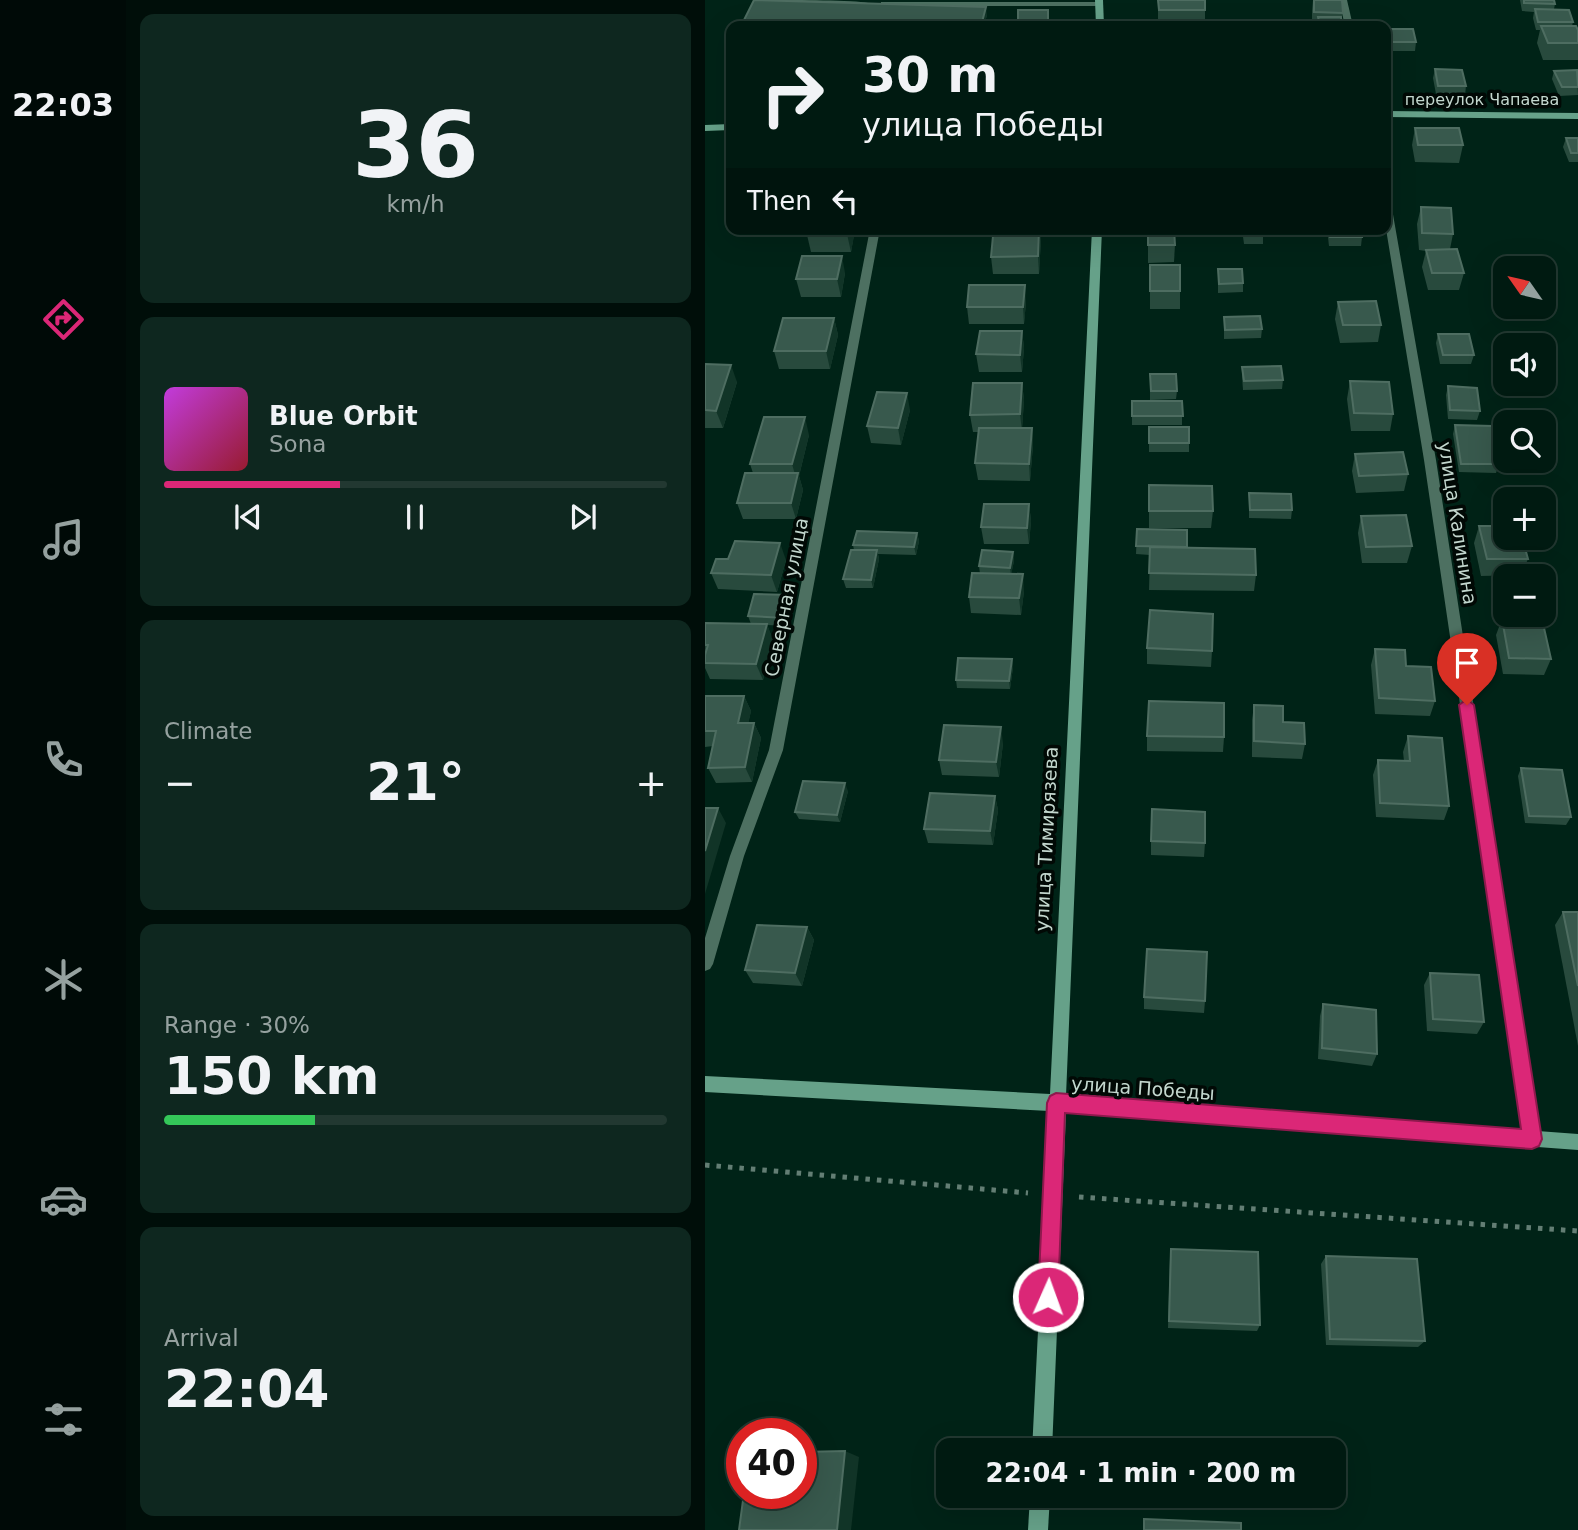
<!DOCTYPE html>
<html lang="en">
<head>
<meta charset="utf-8">
<style>
	:root { --surface:#001a11; --page:#0e271f; --text:#f1f3f6; --muted:#95a19f; --line:#223831; --accent:#db2777 }
	body { margin:0; font-family:"DejaVu Sans",sans-serif; background:var(--page); color:var(--text); height:100vh; display:flex; flex-direction:column; font-size:26px; white-space:nowrap }
	* { box-sizing:border-box; margin:0 }
	p { font-size:23px; color:var(--muted) }
	.icon { flex:none; width:38px; height:38px; fill:none; stroke:currentColor; stroke-width:2; stroke-linecap:round; stroke-linejoin:round }
	.map { position:relative; flex:1; overflow:hidden }
	.side { display:flex; flex-direction:column; gap:14px; padding:14px; background:#000e09; width:579px }
	.side>* { flex:none }
	.banner { position:absolute; left:21px; top:21px; width:665px; height:214px; border-radius:14px; box-shadow:0 7px 28px #0002,0 0 0 2px var(--line); background:#001a11; color:var(--text); overflow:hidden }
	.needle { width:46px; rotate:304deg }
	.buttons { position:absolute; left:788px; top:256px; display:grid; gap:14px }
	.buttons a { display:grid; place-items:center; width:63px; height:63px; border-radius:14px; background:var(--surface); box-shadow:0 7px 28px #0002,0 0 0 2px var(--line); font-size:35px }
	.speed { position:absolute; left:21px; top:1418px; display:flex; gap:14px; font-size:35px; font-weight:700; text-align:center }
	.speed>* { display:grid; place-content:center; width:91px; height:91px; border-radius:50%; background:var(--surface); box-shadow:0 7px 28px #0002,0 0 0 2px var(--line); line-height:1 }
	.speed .limit { border:10px solid #d22; background:#fff; color:#111 }
	.pin { position:absolute; display:grid; place-items:center; width:60px; height:60px; color:#fff; margin:-72px -30px; border-radius:50% 50% 50% 0; rotate:-45deg; box-shadow:0 0 7px #0007 }
	.pin .icon { rotate:45deg }
	.me { position:absolute; width:77px; margin:-38px; rotate:2deg; stroke-linejoin:round; filter:drop-shadow(0 0 5px #0008) }
	.turn { display:flex; align-items:center; gap:24px; height:147px; padding:0 21px; font-size:32px }
	.turn .icon { width:91px; height:91px; stroke-width:2.5 }
	.turn b { display:block; font-size:49px; line-height:60px }
	.then { display:flex; align-items:center; height:66px; padding:0 21px; background:#0003; gap:14px; font-size:26px }
	.big { font-size:52px; font-weight:800; line-height:1.1 }
	.side .widget { flex:1; display:flex; flex-direction:column; justify-content:center; gap:10px; min-width:0; padding:0 24px; border-radius:14px; background:var(--page) }
	.side .dial { align-items:center; gap:0 }
	.dial b { font-size:91px; line-height:1 }
	.song { display:flex; align-items:center; gap:21px }
	.cover { width:84px; height:84px; border-radius:10px; background:linear-gradient(135deg,hsl(290 70% 55%),hsl(350 70% 35%)) }
	.played { height:7px; border-radius:4px; background:linear-gradient(90deg,var(--accent) 35%,var(--line) 35%) }
	.keys { display:flex; justify-content:space-around; direction:ltr }
	.heat { display:flex; justify-content:space-between; align-items:center; font-size:38px; direction:ltr }
	.charge { height:10px; border-radius:5px; background:linear-gradient(90deg,#34c759 30%,var(--line) 0) }
	.trip { position:absolute; left:231px; top:1438px; width:410px; height:70px; border-radius:14px; background:var(--surface); box-shadow:0 7px 28px #0002,0 0 0 2px var(--line); font-weight:800; line-height:70px; text-align:center }
	main { display:flex; flex:1; min-height:0 }
	.menu { display:flex; flex-direction:column; width:126px; justify-content:space-around; align-items:center; background:#000a07; color:var(--muted) }
	.menu .icon { width:49px; height:49px }
	.menu .active { color:var(--accent) }
	.menu b { font-size:32px; color:var(--text) }
	.map>svg:first-child { display:block }
	.lines { fill:none; stroke-linecap:round; stroke-linejoin:round }
	.path { stroke:#637e74; stroke-width:5; stroke-dasharray:4.5 7; stroke-linecap:butt }
	.lane { fill:#4d7061; fill-rule:evenodd }
	.street { fill:#4d7061; fill-rule:evenodd }
	.secondary { fill:#66a189; fill-rule:evenodd }
	.wall { fill:#284a3d }
	.shaded-wall { fill:#113427 }
	.building { fill:#38594d; stroke:#4e6d61; stroke-width:2 }
	.route { fill:#db2777; stroke:#8e194d; stroke-width:2 }
	.labels { text-anchor:middle; dominant-baseline:central; stroke-width:7; stroke-linejoin:round; paint-order:stroke }
	.far-street-label { font-size:16px; fill:#c3d7ce; stroke:#010905 }
	.street-label { font-size:19px; fill:#c3d7ce; stroke:#010905 }
</style>
</head>
<body>
<main>
<nav class="menu">
<b>22:03</b>
<svg class="icon active" aria-label="directions" viewBox="0 0 24 24"><path d="M12 3l9 9-9 9-9-9zM9 14v-3h6M13 9l2 2-2 2"/></svg>
<svg class="icon" aria-label="music" viewBox="0 0 24 24"><path d="M9 18V5l10-2v13"/><circle cx="6" cy="18" r="3"/><circle cx="16" cy="16" r="3"/></svg>
<svg class="icon" aria-label="phone" viewBox="0 0 24 24"><path d="M5 4h4l2 5-3 2q2 4 5 5l2-3 5 2v4C11 20 4 13 5 4z"/></svg>
<svg class="icon" aria-label="climate" viewBox="0 0 24 24"><path d="M12 3v18M4 7l16 10M4 17L20 7"/></svg>
<svg class="icon" aria-label="car" viewBox="0 0 24 24"><path d="M5 17H2v-5l4-1 3-4h7l3 4 3 1v5h-3M9 17h6M6 11h13"/><circle cx="7" cy="17" r="2"/><circle cx="17" cy="17" r="2"/></svg>
<svg class="icon" aria-label="filters" viewBox="0 0 24 24"><path d="M4 7h16M4 17h16"/><circle cx="9" cy="7" r="2"/><circle cx="15" cy="17" r="2"/></svg>
</nav>
<section class="side">
<div class="widget dial"><b>36</b><p>km/h</p></div>
<div class="widget">
<div class="song"><i class="cover"></i><div><b>Blue Orbit</b><p>Sona</p></div></div>
<div class="played"></div>
<div class="keys"><svg class="icon" aria-label="previous" viewBox="0 0 24 24"><path d="M18 5L8 12l10 7zM5 5v14"/></svg><svg class="icon" aria-label="pause" viewBox="0 0 24 24"><path d="M8 5v14M16 5v14"/></svg><svg class="icon" aria-label="next" viewBox="0 0 24 24"><path d="M6 5l10 7-10 7zM19 5v14"/></svg></div>
</div>
<div class="widget"><p>Climate</p>
<div class="heat"><a>−</a><b class="big">21°</b><a>+</a></div>
</div>
<div class="widget"><p>Range · 30%</p><b class="big">150 km</b><div class="charge"></div></div>
<div class="widget"><p>Arrival</p><b class="big">22:04</b></div>
</section>
<div class="map">
<svg width="873" height="1530" viewBox="0 0 873 1530">
	<rect width="100%" height="100%" fill="#002317"/>
	<g class="lines">
		<g class="path">
			<path d="M0 1165 323 1193"/>
			<path d="M374 1197 873 1231"/>
		</g>
		<g class="lane">
			<path d="M69 0C89 0 149 0 163 3L159 5 73 2Z"/>
			<path d="M179 2H394L398 4 394 6H176V2Z"/>
		</g>
		<g class="street">
			<path d="M634 0H642L648 26H640Z"/>
			<path d="M681 200 686 203 731 460 835 1139 833 1145 827 1147 821 1145 819 1139 719 460 681 229Z"/>
			<path d="M165 229H175L78 750 39 856 8 964 5 969 0 971V938L25 856 64 750Z"/>
		</g>
		<g class="secondary">
			<path d="M390 0H398L399 26H391Z"/>
			<path d="M681 111 873 113V119L681 117Z"/>
			<path d="M26 124V130L0 131V125Z"/>
			<path d="M387 229H397L361 1096 873 1134V1150L361 1112 347 1451H327L344 1111 0 1092V1076L345 1094Z"/>
			<path d="M325 1496H345L343 1530H323Z"/>
		</g>
	</g>
	<g class="wall">
		<path d="M453 0 500 10V26H453Z"/>
		<path d="M608 0H637V26L607 25V11Z"/>
		<path d="M815 0H849L850 4 849 9 868 22 867 26 873 30V60H838L832 43 835 30H831L828 18 829 12 817 11Z"/>
		<path d="M282 15 279 26H41L39 20Z"/>
		<path d="M681 29 711 42 710 51H682L681 46Z"/>
		<path d="M730 69 761 86 760 95 731 94 728 78Z"/>
		<path d="M872 70 873 95 854 96 847 79 849 71Z"/>
		<path d="M710 128 758 145 754 163 710 162 707 145Z"/>
		<path d="M861 138H873V162H864L858 147Z"/>
		<path d="M716 207 748 234 745 249 759 273 754 290H723L717 267 721 251 714 250 712 224Z"/>
		<path d="M103 229H150L146 252H106L102 235Z"/>
		<path d="M443 229 470 245 469 262 443 263Z"/>
		<path d="M537 229H557L558 235V244H539Z"/>
		<path d="M622 229H656L657 237 656 246H624Z"/>
		<path d="M336 239 334 274H288L286 257Z"/>
		<path d="M445 265 475 291V309H445Z"/>
		<path d="M513 269 538 283V292L513 293Z"/>
		<path d="M140 273 136 297H96L91 279Z"/>
		<path d="M321 302 319 324H264L262 307Z"/>
		<path d="M633 302 676 325 673 342 635 343 630 319Z"/>
		<path d="M519 317 557 329 556 338 519 339Z"/>
		<path d="M129 318 133 335 125 369H74L69 351Z"/>
		<path d="M317 331 319 348 317 372H274L271 354Z"/>
		<path d="M733 334 769 355 766 364H735L731 343Z"/>
		<path d="M0 364 32 382 18 428H0Z"/>
		<path d="M537 367 578 380 577 389 538 390 537 376Z"/>
		<path d="M445 374 472 391 471 399 445 400Z"/>
		<path d="M645 381 688 414 685 431H646L642 399Z"/>
		<path d="M317 383 319 400 317 428H327L328 445 325 481 273 480 270 463 274 432H268L265 415Z"/>
		<path d="M743 386 775 411 772 420 743 419 741 395Z"/>
		<rect x="427" y="401" width="50" height="24"/>
		<path d="M205 410 196 445 166 443 162 426Z"/>
		<path d="M750 425 794 464 791 473 754 472 748 434Z"/>
		<rect x="444" y="427" width="40" height="25"/>
		<path d="M104 435 94 476 98 490 91 519H38L32 503 48 473 45 464Z"/>
		<path d="M650 454 703 474 699 491 651 493 647 471Z"/>
		<path d="M444 485 508 511 506 528H444Z"/>
		<path d="M544 493 587 510 586 519 544 518Z"/>
		<path d="M324 504 326 521 324 544H279L276 527Z"/>
		<path d="M656 516 707 546 702 563H657L653 533Z"/>
		<path d="M774 526 823 559 816 575 776 576 769 543Z"/>
		<path d="M432 529 551 575 549 591 444 590 445 555 431 554Z"/>
		<path d="M212 533 214 541 211 555 173 554 174 559 168 588H141L138 579 149 550 148 545Z"/>
		<path d="M308 552 309 561 306 574 319 591 316 615 266 613 264 597 275 574 274 566Z"/>
		<path d="M81 560 72 592 13 589 6 573Z"/>
		<path d="M86 595 89 604 83 626 62 625 68 640 58 680 5 679 0 668V645L46 624 43 616Z"/>
		<path d="M797 619 846 659 839 675 798 674 791 635Z"/>
		<path d="M442 648 507 651 506 667 442 664Z"/>
		<path d="M670 649 701 666 730 701 725 716 670 714 666 665Z"/>
		<path d="M307 659 308 667 305 689 252 688 251 680Z"/>
		<path d="M0 696H39L46 711 43 723H49L56 738 47 782 11 783 3 768 8 746 0 747Z"/>
		<path d="M549 705 578 722 600 744 597 759 547 757V720Z"/>
		<path d="M442 736 519 737 518 752 442 751Z"/>
		<path d="M703 736 744 806 739 820 671 817 668 775 673 760 699 761 698 752Z"/>
		<path d="M298 743 294 777 237 775 234 760Z"/>
		<path d="M816 768 866 817 861 825 820 823 813 776Z"/>
		<path d="M143 791 135 822 94 819 90 812Z"/>
		<path d="M290 796 293 810 288 845 223 843 219 829Z"/>
		<path d="M446 841 500 843 499 857 446 855Z"/>
		<path d="M858 912H873V1046L850 925Z"/>
		<path d="M102 927 109 940 97 986 48 983 40 970Z"/>
		<path d="M725 973 779 1022 772 1034 722 1031 719 985Z"/>
		<path d="M439 997 500 1001 499 1013 439 1009Z"/>
		<path d="M618 1004 672 1054 667 1066 613 1059 615 1016Z"/>
		<path d="M621 1256 720 1341 713 1347 621 1345 616 1264Z"/>
		<path d="M465 1257 555 1325 552 1331 463 1328Z"/>
	</g>
	<g class="shaded-wall">
		<path d="M281 7 282 15 279 26H276Z"/>
		<path d="M143 229H150V231L146 252 142 234Z"/>
		<path d="M334 229H335L336 239 334 274 333 256Z"/>
		<path d="M137 256 140 273 136 297 132 279Z"/>
		<path d="M320 285 321 302 319 324 318 307Z"/>
		<path d="M129 318 133 335 125 369 121 351Z"/>
		<path d="M317 331 319 348 317 372 315 355Z"/>
		<path d="M26 365 32 382 18 428 11 411Z"/>
		<path d="M317 383 319 400 317 431 315 414Z"/>
		<path d="M202 393 205 410 196 445 193 428Z"/>
		<path d="M100 417 104 435 94 476 98 490 91 519 86 503 91 478 87 464Z"/>
		<path d="M327 428 328 445 325 481 324 464Z"/>
		<path d="M324 504 326 521 324 544 322 528Z"/>
		<path d="M212 533 214 541 211 555 209 547Z"/>
		<path d="M75 543 81 560 72 592 66 575Z"/>
		<path d="M172 550 174 559 168 588 166 580Z"/>
		<path d="M308 552 309 561 306 576 305 568Z"/>
		<path d="M318 574 319 591 316 615 314 598Z"/>
		<path d="M86 595 89 604 83 626 80 618Z"/>
		<path d="M62 624 68 640 58 680 51 664Z"/>
		<path d="M307 659 308 667 305 689 304 681Z"/>
		<path d="M39 696 46 711 40 739 33 723Z"/>
		<path d="M49 723 56 738 47 782 40 767Z"/>
		<path d="M296 727 298 743 294 777 291 762Z"/>
		<path d="M140 783 143 791 135 822 132 815Z"/>
		<path d="M290 796 293 810 288 845 285 831Z"/>
		<path d="M13 808 21 823 0 894V851Z"/>
		<path d="M102 927 109 940 97 986 90 973Z"/>
		<path d="M140 1451 154 1457 146 1530H132Z"/>
	</g>
	<g class="building">
		<path d="M49 0 281 7 276 26 39 20Z"/>
		<path d="M453 0H500V10H454Z"/>
		<path d="M609 0H637L638 13 609 12Z"/>
		<path d="M819 0H849L850 4 819 3Z"/>
		<path d="M830 9 864 10 868 22H833Z"/>
		<rect x="313" y="10" width="30" height="16"/>
		<path d="M613 17H636L637 26H598V25L615 26Z"/>
		<path d="M836 26H871L873 30V43H843Z"/>
		<path d="M681 29H708L711 42H683Z"/>
		<path d="M730 69 757 70 761 86H733Z"/>
		<path d="M872 70 873 87H857L849 71Z"/>
		<path d="M710 128H754L758 145H713Z"/>
		<path d="M861 138H873V153H866Z"/>
		<path d="M716 207 746 208 748 234 717 233Z"/>
		<path d="M103 229H143L142 234 102 235Z"/>
		<path d="M308 229H334L333 256 286 257 288 236H307Z"/>
		<path d="M443 229H469L470 245H443Z"/>
		<path d="M539 229H557L558 235H540Z"/>
		<path d="M624 229H656L657 237H625Z"/>
		<path d="M752 249 759 273H727L721 250Z"/>
		<path d="M97 256H137L132 279H91Z"/>
		<rect x="445" y="265" width="30" height="26"/>
		<path d="M513 269H537L538 283 514 284Z"/>
		<path d="M264 285H320L318 307H262Z"/>
		<path d="M671 301 676 325H638L633 302Z"/>
		<path d="M555 316 557 329 520 330 519 317Z"/>
		<path d="M78 318H129L121 351H69Z"/>
		<path d="M275 331H317L315 355 271 354Z"/>
		<path d="M733 334H764L769 355H738Z"/>
		<path d="M0 364 26 365 11 411 0 410Z"/>
		<path d="M576 366 578 380 539 381 537 367Z"/>
		<path d="M445 374H471L472 391H446Z"/>
		<path d="M645 381 684 382 688 414 649 413Z"/>
		<path d="M268 383H317L315 414 265 415Z"/>
		<path d="M743 386 772 388 775 411 745 410Z"/>
		<path d="M172 392 202 393 193 428 162 426Z"/>
		<path d="M427 401H477L478 416H427Z"/>
		<path d="M59 417H100L87 464H45Z"/>
		<path d="M750 425 787 426 794 464H756Z"/>
		<rect x="444" y="427" width="40" height="16"/>
		<path d="M274 428H327L324 464 270 463Z"/>
		<path d="M698 452 703 474 654 476 650 454Z"/>
		<path d="M40 473H93L86 503H32Z"/>
		<path d="M444 485 507 486 508 511H444Z"/>
		<path d="M544 493 586 494 587 510H545Z"/>
		<path d="M279 504H324L322 528 276 527Z"/>
		<path d="M701 515 707 546 661 547 656 516Z"/>
		<path d="M774 526H800V537H817L823 559H782Z"/>
		<path d="M432 529 482 530V547L431 546Z"/>
		<path d="M152 531 212 533 209 547 148 545Z"/>
		<path d="M30 541 75 543 66 575 6 573 11 559H23Z"/>
		<path d="M445 547 550 549 551 575 444 573Z"/>
		<path d="M146 550H172L166 580 138 579Z"/>
		<path d="M277 550 308 552 305 568 274 566Z"/>
		<path d="M267 573 318 574 314 598 264 597Z"/>
		<path d="M49 594 86 595 80 618 43 616Z"/>
		<path d="M445 610 508 614 507 651 442 648Z"/>
		<path d="M797 619H837L846 659 804 658Z"/>
		<path d="M0 623 62 624 51 664 0 663V655L3 645H0Z"/>
		<path d="M670 649 700 650 701 666 726 667 730 701 674 698Z"/>
		<path d="M253 658 307 659 304 681 251 680Z"/>
		<path d="M0 696H39L33 723H49L40 767 3 768 11 731H0Z"/>
		<path d="M444 701 519 703V737L442 736Z"/>
		<path d="M549 705 578 706V722L599 723 600 744 549 741Z"/>
		<path d="M239 725 296 727 291 762 234 760Z"/>
		<path d="M703 736 737 738 744 806 675 803 673 760 705 761Z"/>
		<path d="M816 768 857 770 866 817 824 816Z"/>
		<path d="M98 781 140 783 132 815 90 812Z"/>
		<path d="M225 793 290 796 285 831 219 829Z"/>
		<path d="M0 808H13L0 851Z"/>
		<path d="M447 809 500 812V843L446 841Z"/>
		<path d="M858 912H873V986Z"/>
		<path d="M52 925 102 927 90 973 40 970Z"/>
		<path d="M442 949 502 952 500 1001 439 997Z"/>
		<path d="M725 973 774 975 779 1022 728 1019Z"/>
		<path d="M618 1004 671 1010 672 1054 617 1048Z"/>
		<path d="M466 1249 553 1252 555 1325 464 1321Z"/>
		<path d="M621 1256 712 1259 720 1341 625 1339Z"/>
		<path d="M140 1451 132 1530H34L39 1493H96V1452Z"/>
		<path d="M439 1519 536 1523V1530H439Z"/>
	</g>
	<path class="route" d="M762 699 769 705 837 1139 834 1146 827 1149 360 1113 353 1297 350 1305 343 1308 336 1305 333 1297 342 1103 345 1096 351 1093 816 1129 754 705Z"/>
	<g class="labels">
		<g class="far-street-label">
			<text x="777" y="99">переулок Чапаева</text>
		</g>
		<g class="street-label">
			<text transform="translate(753 523) rotate(81)">улица Калинина</text>
			<text transform="translate(81 597) rotate(-79)">Северная улица</text>
			<text transform="translate(341 839) rotate(-87)">улица Тимирязева</text>
			<text transform="translate(438 1088) rotate(4)">улица Победы</text>
		</g>
	</g>
</svg>
<div class="buttons">
<a><svg class="needle" viewBox="-14 -14 28 28"><path d="M0-13l5 13h-10z" fill="#e53935"/><path d="M0 13l5-13h-10z" fill="#95a19f"/></svg></a>
<a><svg class="icon" aria-label="sound" viewBox="0 0 24 24"><path d="M4 9h4l5-4v14l-5-4H4zM17 9q2 3 0 6"/></svg></a>
<a><svg class="icon" aria-label="search" viewBox="0 0 24 24"><circle cx="10" cy="10" r="6"/><path d="M15 15l6 6"/></svg></a>
<a>+</a>
<a>−</a>
</div>
<div class="speed"><div class="limit">40</div></div>
<div class="pin" style="left:762px;top:705px;background:#d93025"><svg class="icon" aria-label="arrive" viewBox="0 0 24 24"><path d="M6 21V4h12l-3 4 3 4H6"/></svg></div>
<svg class="me" style="left:343px;top:1297px" viewBox="-20 -20 40 40"><circle r="17" fill="#db2777" stroke="#fff" stroke-width="3"/><path d="M0-11L8 9 0 5-8 9z" fill="#fff"/></svg>
<div class="trip">22:04 · 1 min · 200 m</div>
<div class="banner">
<div class="turn"><svg class="icon" aria-label="right" viewBox="0 0 24 24"><path d="M7 20v-9h11M14 6l5 5-5 5"/></svg><div><b>30 m</b>улица Победы</div></div>
<div class="then">Then<svg class="icon" aria-label="left" viewBox="0 0 24 24"><path d="M17 20v-9H6M10 6l-5 5 5 5"/></svg></div>
</div>
</div>
</main>
</body>
</html>
